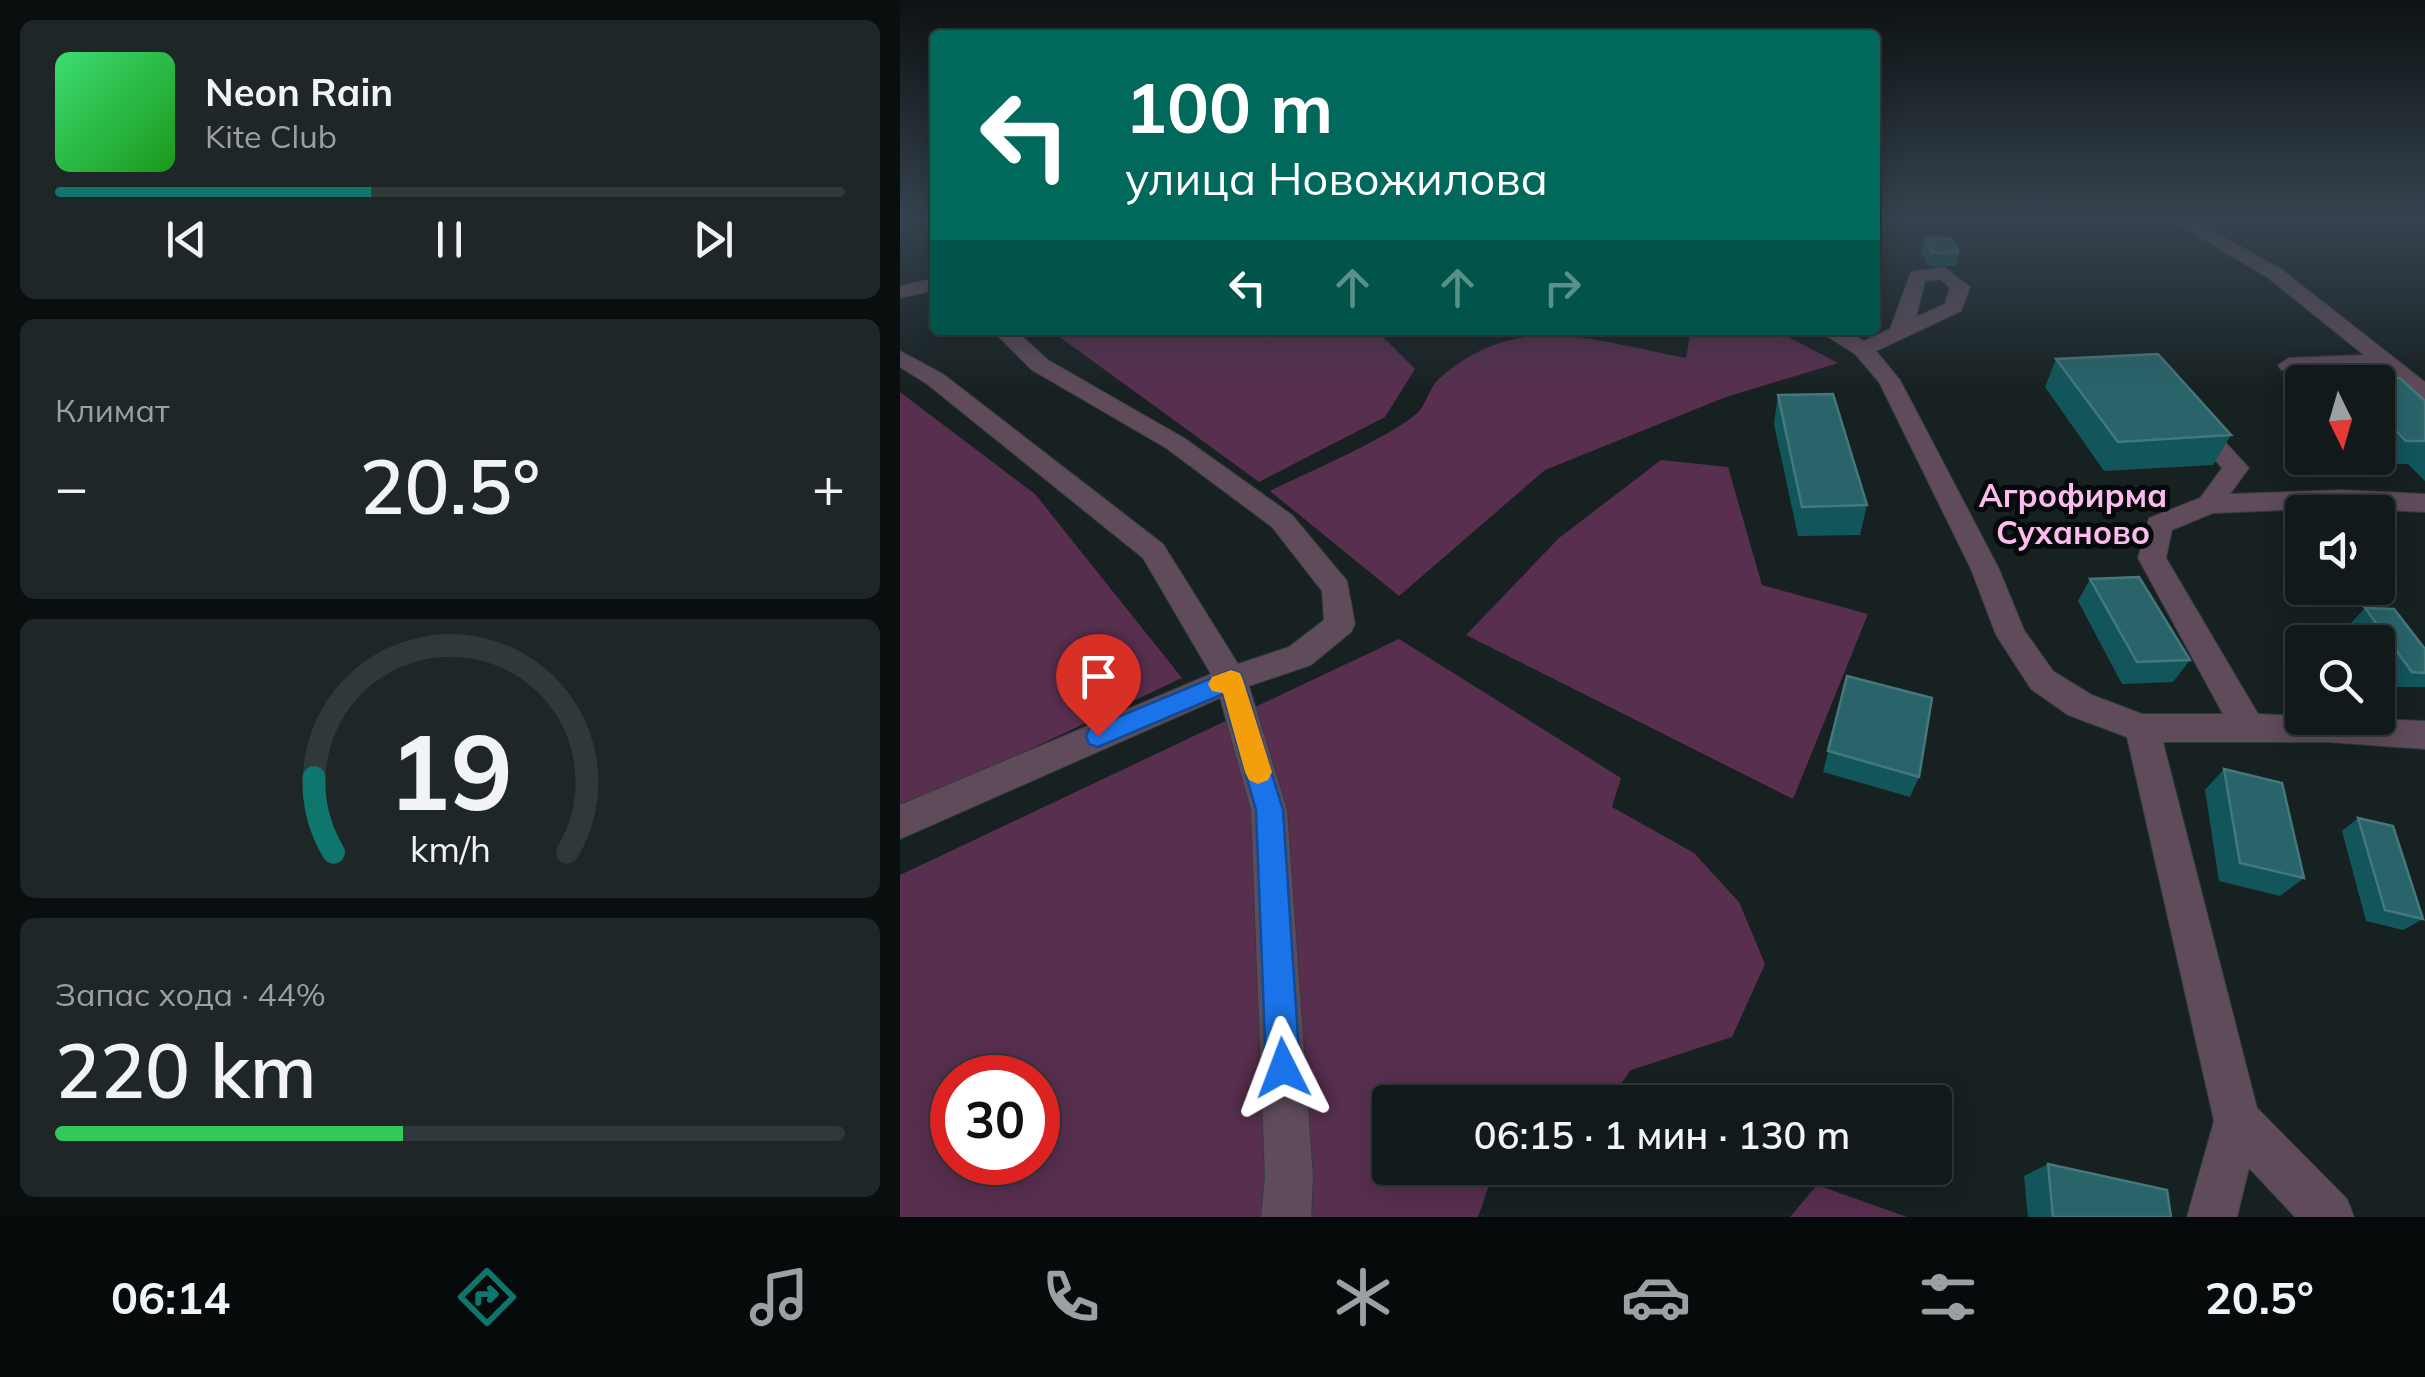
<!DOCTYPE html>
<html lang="ru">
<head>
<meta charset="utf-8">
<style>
	:root { --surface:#11191a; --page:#1e2627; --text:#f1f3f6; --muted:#9ca0a2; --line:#303839; --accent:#0f766e }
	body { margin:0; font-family:Mulish,sans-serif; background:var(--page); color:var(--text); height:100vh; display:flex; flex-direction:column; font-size:38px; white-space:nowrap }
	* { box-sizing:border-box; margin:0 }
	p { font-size:32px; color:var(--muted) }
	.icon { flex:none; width:55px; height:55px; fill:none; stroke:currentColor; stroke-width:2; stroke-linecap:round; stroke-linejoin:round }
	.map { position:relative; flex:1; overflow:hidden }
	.details { display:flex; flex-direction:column; gap:20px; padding:20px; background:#090e0e; width:900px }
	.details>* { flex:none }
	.banner { position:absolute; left:30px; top:30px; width:950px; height:305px; border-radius:10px; box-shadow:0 5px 25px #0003,0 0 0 2px var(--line); background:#00695c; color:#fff; overflow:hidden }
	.needle { width:65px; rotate:175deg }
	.tools { position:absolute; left:1385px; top:365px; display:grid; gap:20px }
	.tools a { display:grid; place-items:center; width:110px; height:110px; border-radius:10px; background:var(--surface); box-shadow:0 5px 25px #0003,0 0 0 2px var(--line); font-size:50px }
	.speed { position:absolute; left:30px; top:1055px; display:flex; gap:20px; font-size:50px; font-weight:700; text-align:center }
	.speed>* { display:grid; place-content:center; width:130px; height:130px; border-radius:50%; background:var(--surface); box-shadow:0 5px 25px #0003,0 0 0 2px var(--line); line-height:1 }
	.speed .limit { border:15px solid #d22; background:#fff; color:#111 }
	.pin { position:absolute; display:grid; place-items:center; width:85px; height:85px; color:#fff; margin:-102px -42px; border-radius:50% 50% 50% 0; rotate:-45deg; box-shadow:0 0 10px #0007 }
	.pin .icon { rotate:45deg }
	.me { position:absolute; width:110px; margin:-55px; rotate:357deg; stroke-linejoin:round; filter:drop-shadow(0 0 8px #0008) }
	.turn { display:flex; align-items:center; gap:35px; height:210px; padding:0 30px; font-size:45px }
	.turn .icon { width:130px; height:130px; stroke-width:2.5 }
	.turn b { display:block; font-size:70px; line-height:85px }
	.lanes { display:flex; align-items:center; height:95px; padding:0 30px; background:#0003; justify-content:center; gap:50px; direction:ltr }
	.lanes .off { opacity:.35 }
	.big { font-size:75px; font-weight:600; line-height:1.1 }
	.details .card { flex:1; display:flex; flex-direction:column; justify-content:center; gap:15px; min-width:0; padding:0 35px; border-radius:15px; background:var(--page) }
	.details .dial { align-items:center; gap:0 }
	.dial svg { height:260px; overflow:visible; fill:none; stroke:var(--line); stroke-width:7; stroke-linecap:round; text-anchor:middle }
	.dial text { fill:var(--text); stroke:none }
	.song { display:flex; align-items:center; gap:30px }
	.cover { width:120px; height:120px; border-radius:15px; background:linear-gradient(135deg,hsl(140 70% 55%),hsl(120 70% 35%)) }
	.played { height:10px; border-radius:5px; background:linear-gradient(90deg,var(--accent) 40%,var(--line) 40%) }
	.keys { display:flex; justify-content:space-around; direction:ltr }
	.heat { display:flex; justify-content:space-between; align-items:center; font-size:55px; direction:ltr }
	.charge { height:15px; border-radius:8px; background:linear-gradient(90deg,#34c759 44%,var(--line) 0) }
	.trip { position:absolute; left:472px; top:1085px; width:580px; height:100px; border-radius:10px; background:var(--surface); box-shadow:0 5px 25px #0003,0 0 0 2px var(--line); font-weight:600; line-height:100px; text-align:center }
	.tabs { display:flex; height:160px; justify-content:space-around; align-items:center; background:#070a0a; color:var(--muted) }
	.tabs .icon { width:70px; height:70px }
	.tabs .current { color:var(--accent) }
	.tabs b { font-size:45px; color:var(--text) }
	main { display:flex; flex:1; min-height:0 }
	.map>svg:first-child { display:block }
	.green { fill:#582f4f; fill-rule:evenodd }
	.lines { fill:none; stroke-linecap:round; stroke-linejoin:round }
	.minor-casing { stroke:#323c3d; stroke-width:2 }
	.minor { fill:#5f4b5a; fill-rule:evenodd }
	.wall { fill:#12565b }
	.building { fill:#28646a; stroke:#44787c; stroke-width:2.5 }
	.route { fill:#1a73e8; stroke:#114b97; stroke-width:2.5 }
	.slow { fill:#f59e0b }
	.labels { text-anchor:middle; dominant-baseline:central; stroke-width:10; stroke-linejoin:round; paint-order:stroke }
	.neighbourhood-label { font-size:32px; font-weight:bold; fill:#febbee; stroke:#06090a }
</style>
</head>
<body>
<main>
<section class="details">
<div class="card">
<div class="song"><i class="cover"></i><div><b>Neon Rain</b><p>Kite Club</p></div></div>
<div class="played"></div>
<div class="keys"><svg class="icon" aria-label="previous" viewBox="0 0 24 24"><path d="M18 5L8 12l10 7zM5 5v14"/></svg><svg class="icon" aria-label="pause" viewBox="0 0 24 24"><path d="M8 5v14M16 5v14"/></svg><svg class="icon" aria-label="next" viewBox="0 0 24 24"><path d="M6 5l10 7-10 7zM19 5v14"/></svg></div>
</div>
<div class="card"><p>Климат</p>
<div class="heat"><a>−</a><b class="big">20.5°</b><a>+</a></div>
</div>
<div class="card dial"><svg viewBox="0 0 100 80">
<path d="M14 69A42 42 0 1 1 86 69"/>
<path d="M14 69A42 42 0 0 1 8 46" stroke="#0f766e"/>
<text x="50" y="56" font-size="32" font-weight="700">19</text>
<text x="50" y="72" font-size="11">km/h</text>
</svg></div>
<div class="card"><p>Запас хода · 44%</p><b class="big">220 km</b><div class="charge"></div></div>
</section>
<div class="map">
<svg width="1525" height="1217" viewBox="0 0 1525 1217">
	<rect width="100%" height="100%" fill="#172122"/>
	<g class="green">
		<path d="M150 330H485L480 334 515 369 485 417 359 482Z"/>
		<path d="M791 330H875L938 363 826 397 645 470 499 596 370 491C402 475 498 434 519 411 527 402 529 388 539 379 616 309 695 341 786 358Z"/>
		<path d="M0 392 135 494 282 678 0 810Z"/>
		<path d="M761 460 828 467 862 585 968 614 893 799 566 635 659 538Z"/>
		<path d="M499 639 721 778 712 807 794 853 839 902 865 964 832 1037 731 1070 708 1102H490V1168H595L578 1217H0V875ZM52 1078H138V1162H52Z"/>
		<path d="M917 1185 1007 1217H890Z"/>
	</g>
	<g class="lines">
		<defs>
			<g id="minor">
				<path d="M1271 220H1293L1381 269 1525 382V400L1517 398 1480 368 1381 370 1378 365 1389 358 1464 355 1367 277Z"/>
				<path d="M1044 267 1070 287 1061 311 976 351 1000 380 1099 569 1124 630 1153 671 1192 695 1242 714H1323L1238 558 1249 518 1300 498 1322 468 1286 427 1282 422 1286 417H1302L1349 468 1330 494 1442 490 1525 494V512L1442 508 1313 513 1272 530 1266 558 1358 714 1525 721V749L1428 742H1263L1357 1108 1447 1199 1454 1217H1395L1349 1168 1337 1217H1287L1314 1121 1227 737 1168 715 1131 689 1096 635 1071 569 979 382 955 354 917 330H944L964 341 990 329 1011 272ZM1040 279 1050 288 1045 304 1016 317 1025 281Z"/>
				<path d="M35 278V290L0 298V286Z"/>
				<path d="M92 330H115L148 360 284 438 392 515 447 581 455 624 451 632 411 665 349 686 387 810 413 1178 411 1217H361L365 1178 351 810 320 698 0 839V805L311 674 243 558 27 384 0 367V351L43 374 263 544 338 664 389 647 424 620 422 591 372 527 266 448 132 370Z"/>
			</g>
		</defs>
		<use href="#minor" class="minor-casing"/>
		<use href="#minor" class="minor"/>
	</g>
	<g class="wall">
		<path d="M1024 238 1059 252 1056 266H1029L1020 252Z"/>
		<path d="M1156 359 1331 435 1313 465 1204 471 1145 387Z"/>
		<path d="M1449 364 1481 378 1525 401V481L1508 464H1488L1478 452V382H1436Z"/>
		<path d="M878 395 967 505 960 535 898 536 874 424Z"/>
		<path d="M1190 579 1290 660 1273 682 1222 684 1178 601Z"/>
		<path d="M1465 608 1525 649V687H1496L1478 661V642H1465L1451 623Z"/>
		<path d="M947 676 1019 777 1010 797 923 772Z"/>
		<path d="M1324 769 1404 878 1380 896 1319 881 1305 790Z"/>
		<path d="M1458 818 1523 919 1503 930 1466 921 1442 831Z"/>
		<path d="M1148 1164 1271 1217H1128L1124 1176Z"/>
	</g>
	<g class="building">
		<path d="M1024 238H1050L1059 252 1032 253Z"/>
		<path d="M1258 354 1331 435 1218 442 1156 359Z"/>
		<path d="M1449 364H1467L1481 378H1500L1525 401V441H1506L1478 412V382H1448L1444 378H1463Z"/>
		<path d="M933 394 967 505 902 507 878 395Z"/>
		<path d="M1239 577 1290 660 1237 662 1190 579Z"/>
		<path d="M1465 608 1494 609 1525 649V673L1512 672Z"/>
		<path d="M947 676 1032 698 1019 777 928 751Z"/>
		<path d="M1324 769 1382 783 1404 878 1340 863Z"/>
		<path d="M1458 818 1493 826 1523 919 1485 910Z"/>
		<path d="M1148 1164 1267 1190 1271 1217H1153Z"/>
	</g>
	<linearGradient id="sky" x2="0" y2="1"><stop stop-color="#0d1213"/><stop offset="0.56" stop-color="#36434f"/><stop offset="1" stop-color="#36434f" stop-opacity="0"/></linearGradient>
	<rect width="1525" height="391" fill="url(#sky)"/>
	<path class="route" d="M331 670 340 673 343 680 383 810 400 1068 395 1080 383 1085 371 1080 366 1068 356 810 323 694 198 747 189 744 186 736 189 729Z"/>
	<path class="slow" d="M331 670 340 673 343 680 372 772 368 780 358 784 349 780 345 772 323 693 312 691 308 684 312 677Z"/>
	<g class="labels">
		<g class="neighbourhood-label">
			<text x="1173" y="495">Агрофирма<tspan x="1173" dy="37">Суханово</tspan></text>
		</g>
	</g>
</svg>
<div class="tools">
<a><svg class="needle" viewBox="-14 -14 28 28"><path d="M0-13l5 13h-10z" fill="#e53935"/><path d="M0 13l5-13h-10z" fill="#9ca0a2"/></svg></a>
<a><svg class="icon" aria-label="sound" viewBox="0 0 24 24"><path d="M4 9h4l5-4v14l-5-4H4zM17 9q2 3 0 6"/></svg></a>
<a><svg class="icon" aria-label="search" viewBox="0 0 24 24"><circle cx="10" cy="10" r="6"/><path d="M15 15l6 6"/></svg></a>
</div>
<div class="speed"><div class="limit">30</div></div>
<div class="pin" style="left:198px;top:736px;background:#d93025"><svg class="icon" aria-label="arrive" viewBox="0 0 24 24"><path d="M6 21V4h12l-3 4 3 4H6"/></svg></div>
<svg class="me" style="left:383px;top:1068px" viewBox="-20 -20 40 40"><path d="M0-17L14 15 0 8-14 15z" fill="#1a73e8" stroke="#fff" stroke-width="4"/></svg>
<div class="trip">06:15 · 1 мин · 130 m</div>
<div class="banner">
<div class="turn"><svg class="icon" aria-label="left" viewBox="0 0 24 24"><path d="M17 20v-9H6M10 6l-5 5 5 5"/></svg><div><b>100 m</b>улица Новожилова</div></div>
<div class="lanes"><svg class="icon" aria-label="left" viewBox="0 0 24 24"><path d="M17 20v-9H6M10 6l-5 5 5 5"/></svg><svg class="icon off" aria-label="ahead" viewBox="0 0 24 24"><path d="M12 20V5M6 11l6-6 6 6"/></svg><svg class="icon off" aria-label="ahead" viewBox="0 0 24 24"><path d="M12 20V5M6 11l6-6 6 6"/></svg><svg class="icon off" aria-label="right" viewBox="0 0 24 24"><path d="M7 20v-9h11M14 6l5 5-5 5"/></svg></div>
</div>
</div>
</main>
<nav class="tabs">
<b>06:14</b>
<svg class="icon current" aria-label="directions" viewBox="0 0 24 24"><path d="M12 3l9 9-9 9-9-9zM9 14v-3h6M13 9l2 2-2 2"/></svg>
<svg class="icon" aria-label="music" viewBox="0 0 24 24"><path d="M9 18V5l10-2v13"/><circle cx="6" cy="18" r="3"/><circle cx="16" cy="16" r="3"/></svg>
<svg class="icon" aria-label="phone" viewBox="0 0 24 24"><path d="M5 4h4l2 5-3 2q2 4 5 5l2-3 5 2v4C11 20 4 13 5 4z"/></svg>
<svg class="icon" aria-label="climate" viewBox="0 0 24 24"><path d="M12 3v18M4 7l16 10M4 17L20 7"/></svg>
<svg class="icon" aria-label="car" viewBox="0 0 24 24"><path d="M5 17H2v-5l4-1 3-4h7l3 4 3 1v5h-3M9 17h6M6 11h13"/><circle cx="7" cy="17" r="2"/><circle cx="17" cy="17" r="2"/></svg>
<svg class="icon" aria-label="filters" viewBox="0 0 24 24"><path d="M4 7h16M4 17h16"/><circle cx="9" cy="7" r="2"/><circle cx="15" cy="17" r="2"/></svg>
<b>20.5°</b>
</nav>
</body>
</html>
